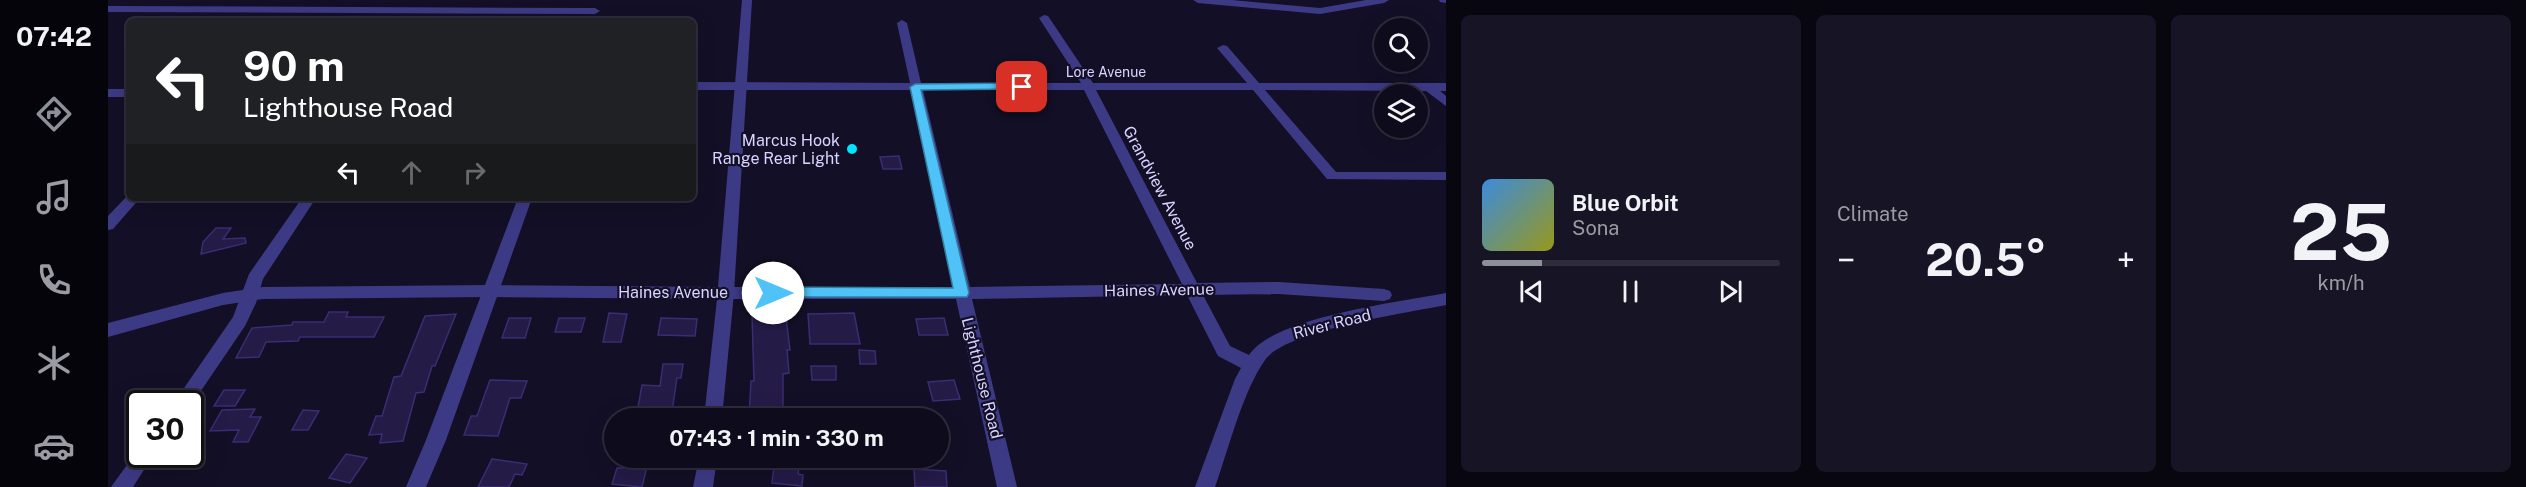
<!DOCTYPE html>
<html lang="en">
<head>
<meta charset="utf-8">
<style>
	:root { --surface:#0e0b1c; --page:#171425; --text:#f1f3f6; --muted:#9b9ba3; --line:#2e2b3b; --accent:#8c9099 }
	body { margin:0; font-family:"Public Sans",sans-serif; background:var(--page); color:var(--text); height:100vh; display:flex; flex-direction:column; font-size:22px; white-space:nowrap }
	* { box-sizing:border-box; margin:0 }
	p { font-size:20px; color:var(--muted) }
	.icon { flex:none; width:33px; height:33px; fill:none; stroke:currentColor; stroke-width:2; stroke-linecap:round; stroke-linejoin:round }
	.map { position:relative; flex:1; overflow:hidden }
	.details { display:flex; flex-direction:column; gap:15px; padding:15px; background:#08060f; width:1080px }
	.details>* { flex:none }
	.top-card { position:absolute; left:18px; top:18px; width:570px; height:183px; border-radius:9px; box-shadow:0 6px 24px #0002,0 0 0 2px var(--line); background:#202124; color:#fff; overflow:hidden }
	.buttons { position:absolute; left:1266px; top:18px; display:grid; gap:12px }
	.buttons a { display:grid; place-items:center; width:54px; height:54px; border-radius:50%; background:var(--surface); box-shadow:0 6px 24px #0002,0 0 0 2px var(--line); font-size:30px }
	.speed { position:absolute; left:18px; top:390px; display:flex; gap:12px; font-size:30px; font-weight:700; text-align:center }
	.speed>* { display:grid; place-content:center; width:78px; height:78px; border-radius:50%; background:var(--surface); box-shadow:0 6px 24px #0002,0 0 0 2px var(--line); line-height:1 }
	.speed .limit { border:3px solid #111; border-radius:9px; background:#fff; color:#111 }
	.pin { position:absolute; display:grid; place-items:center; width:51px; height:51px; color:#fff; margin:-26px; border-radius:12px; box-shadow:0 3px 9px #0006 }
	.me { position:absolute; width:66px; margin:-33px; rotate:90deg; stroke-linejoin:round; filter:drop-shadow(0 0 4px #0008) }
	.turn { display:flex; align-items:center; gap:21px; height:126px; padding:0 18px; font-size:27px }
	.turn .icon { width:78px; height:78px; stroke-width:2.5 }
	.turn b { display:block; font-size:42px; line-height:51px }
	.lanes { display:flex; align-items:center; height:57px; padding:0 18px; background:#0003; justify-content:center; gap:30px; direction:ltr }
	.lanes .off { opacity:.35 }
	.big { font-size:45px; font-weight:700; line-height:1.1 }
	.details .card { flex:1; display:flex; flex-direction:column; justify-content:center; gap:9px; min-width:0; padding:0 21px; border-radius:9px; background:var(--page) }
	.details .dial { align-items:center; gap:0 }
	.dial b { font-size:78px; line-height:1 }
	.song { display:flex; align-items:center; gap:18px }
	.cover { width:72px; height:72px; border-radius:9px; background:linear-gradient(135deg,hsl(210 70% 55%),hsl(60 70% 35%)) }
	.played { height:6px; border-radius:3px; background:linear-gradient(90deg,var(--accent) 20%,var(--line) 20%) }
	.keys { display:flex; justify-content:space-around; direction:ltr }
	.heat { display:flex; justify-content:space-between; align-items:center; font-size:33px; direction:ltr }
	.details .tiles { flex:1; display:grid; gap:15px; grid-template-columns:repeat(3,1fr) }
	.trip { position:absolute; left:496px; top:408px; width:345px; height:60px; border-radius:30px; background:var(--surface); box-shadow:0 6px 24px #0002,0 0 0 2px var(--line); font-weight:700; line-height:60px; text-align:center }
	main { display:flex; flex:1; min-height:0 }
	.tab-bar { display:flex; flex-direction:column; width:108px; justify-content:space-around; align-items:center; background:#06040b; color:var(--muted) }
	.tab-bar .icon { width:42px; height:42px }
	.tab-bar .current { color:var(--accent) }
	.tab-bar b { font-size:27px; color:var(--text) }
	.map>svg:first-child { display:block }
	.building { fill:#241b47; stroke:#3b2d73; stroke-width:1.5 }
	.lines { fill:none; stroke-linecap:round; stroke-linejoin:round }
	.minor { fill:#3d3a85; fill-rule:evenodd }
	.tertiary { fill:#3d3a85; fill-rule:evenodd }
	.route { fill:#4fc3f7; stroke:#337fa1; stroke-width:1.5 }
	.poi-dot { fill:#00e5ff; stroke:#130f26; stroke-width:2 }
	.labels { text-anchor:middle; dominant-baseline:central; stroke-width:4.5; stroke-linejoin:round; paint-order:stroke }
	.far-street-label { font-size:14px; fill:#d9d4ff; stroke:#130f26 }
	.poi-label { font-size:16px; fill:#d9d4ff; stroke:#130f26; text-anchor:end }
	.street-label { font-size:16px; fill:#d9d4ff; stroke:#130f26 }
</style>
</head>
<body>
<main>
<nav class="tab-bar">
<b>07:42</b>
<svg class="icon current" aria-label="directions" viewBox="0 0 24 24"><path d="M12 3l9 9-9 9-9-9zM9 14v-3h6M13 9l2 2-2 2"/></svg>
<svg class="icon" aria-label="music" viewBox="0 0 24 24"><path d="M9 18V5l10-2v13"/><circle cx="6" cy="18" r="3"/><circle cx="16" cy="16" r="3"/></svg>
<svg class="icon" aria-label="phone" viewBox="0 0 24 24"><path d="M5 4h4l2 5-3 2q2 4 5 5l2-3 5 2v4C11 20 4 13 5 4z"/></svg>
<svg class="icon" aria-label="climate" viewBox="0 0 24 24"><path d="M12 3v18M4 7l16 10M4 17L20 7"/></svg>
<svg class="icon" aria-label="car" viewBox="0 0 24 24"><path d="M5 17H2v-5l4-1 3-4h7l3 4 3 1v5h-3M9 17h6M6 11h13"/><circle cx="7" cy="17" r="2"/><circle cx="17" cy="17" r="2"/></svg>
</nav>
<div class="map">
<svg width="1338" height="487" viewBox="0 0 1338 487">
	<rect width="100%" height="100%" fill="#130f26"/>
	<g class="building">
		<path d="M791 156 794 169H775L772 157Z"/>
		<path d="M108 228H123L115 239 137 238 138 243 93 254 95 242Z"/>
		<path d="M221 312H240L238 317H276L266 337H192L190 341 158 342 151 357 128 358 144 328 184 325 185 322H216Z"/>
		<path d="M501 313 519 314 513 342H495Z"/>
		<path d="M657 313 658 318 678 317 682 350H679L681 373 675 374V418H641L643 381H646L644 314Z"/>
		<path d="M746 313 752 344H702L700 314Z"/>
		<path d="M348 314 327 366H324L316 392 308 393 295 441 272 443 274 434 261 435 268 416H274L286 377 293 376 317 316Z"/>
		<path d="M401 318H423L417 338H394Z"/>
		<path d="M451 318H477L473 332H447Z"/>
		<path d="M553 318 589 319 587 336 550 335Z"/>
		<path d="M836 318 840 335H811L808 319Z"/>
		<path d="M751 350 767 351 768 364H752Z"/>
		<path d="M555 364H575L573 378H569L563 418H528L534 385 552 386Z"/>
		<path d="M703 366H728V380H704Z"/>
		<path d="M382 380 419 381 413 398H402L390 436 356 435 363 416H369Z"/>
		<path d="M846 380 852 399 825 401 820 382Z"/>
		<path d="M116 390H137L127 406H106Z"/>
		<path d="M147 409 142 417H153L140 442H125L131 430 102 431 114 410Z"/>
		<path d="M195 410 211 411 200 430H184Z"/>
		<path d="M238 454 259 458 242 483 221 478Z"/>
		<path d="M519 458H541L534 487 504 484 509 468H515Z"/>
		<path d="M667 458H692L690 474 695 475 694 486 664 483Z"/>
		<path d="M384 459 419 464 414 475 407 474 401 487H370Z"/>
		<path d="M806 469 838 471 839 487H807Z"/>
	</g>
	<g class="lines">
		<g class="minor">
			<path d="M1085 0H1124L1212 8 1258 0H1281L1276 3 1212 14 1090 3Z"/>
			<path d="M1331 0H1338V3L1332 2Z"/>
			<path d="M0 6 487 8 492 11 487 14 0 12Z"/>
			<path d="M936 15 940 16 985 83H1139L1109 48 1115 45 1119 46 1151 83H1338V91H1332L1338 96V106L1318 91 1157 90 1228 172H1338V180L1219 179 1145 90H988L1089 283 1171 282 1276 289 1282 291 1284 295 1282 299 1276 301 1171 294 1095 295 1122 346 1141 355C1166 317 1292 302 1338 293V305C1299 313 1178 330 1157 360 1134 393 1121 448 1107 487H1087L1127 379 1133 368 1110 356 1079 295 864 299 909 487H889L848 299H618L612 297 610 293 612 289 618 287H846L803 90H585V82L802 83 789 23 794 20 799 23 813 83H973L931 18ZM815 90H976L1074 284 862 287Z"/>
			<rect x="0" y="89" width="21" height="8"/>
			<path d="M21 194V198H32L5 229 0 230V216Z"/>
			<path d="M194 198H208L155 279 148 303 137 326 82 407V404H65L125 317 141 274Z"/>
			<path d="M410 198H424L338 440 318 487H298L318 440Z"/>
			<path d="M32 447V454H46L25 487H3Z"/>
		</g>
		<g class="tertiary">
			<path d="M634 0H644L626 293 614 418H596L609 299 382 297 155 299 115 305 0 337V323L115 293 155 287 382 285 610 287Z"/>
			<path d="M591 458H609L605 487H585Z"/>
		</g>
	</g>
	<path class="route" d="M914 83 919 87 918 89 813 90 861 293 859 297H660L658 293 660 289 665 287 845 288 802 87 807 84Z"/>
	<circle class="poi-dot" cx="744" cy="149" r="6"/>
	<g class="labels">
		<g class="far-street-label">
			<text x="998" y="72">Lore Avenue</text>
		</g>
		<g class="poi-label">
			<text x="732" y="140">Marcus Hook<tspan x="732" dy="18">Range Rear Light</tspan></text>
		</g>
		<g class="street-label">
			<text transform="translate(1052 188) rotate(62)">Grandview Avenue</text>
			<text transform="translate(1051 290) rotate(-1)">Haines Avenue</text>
			<text x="565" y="292">Haines Avenue</text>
			<text transform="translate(1224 324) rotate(-14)">River Road</text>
			<text transform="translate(874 378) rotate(76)">Lighthouse Road</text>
		</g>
	</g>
</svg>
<div class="buttons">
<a><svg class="icon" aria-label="search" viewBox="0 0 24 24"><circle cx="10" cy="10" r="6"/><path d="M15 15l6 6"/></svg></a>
<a><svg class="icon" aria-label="layers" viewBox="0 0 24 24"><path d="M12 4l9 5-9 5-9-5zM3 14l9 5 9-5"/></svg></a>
</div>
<div class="speed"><div class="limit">30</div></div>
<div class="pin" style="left:914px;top:87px;background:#d93025"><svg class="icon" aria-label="arrive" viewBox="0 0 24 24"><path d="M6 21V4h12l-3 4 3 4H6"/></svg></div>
<svg class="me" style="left:665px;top:293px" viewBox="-20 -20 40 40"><circle r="19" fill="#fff"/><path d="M0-13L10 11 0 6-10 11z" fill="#4fc3f7"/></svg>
<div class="trip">07:43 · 1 min · 330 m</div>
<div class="top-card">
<div class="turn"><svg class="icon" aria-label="left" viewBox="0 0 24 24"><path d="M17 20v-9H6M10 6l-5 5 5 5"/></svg><div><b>90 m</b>Lighthouse Road</div></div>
<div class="lanes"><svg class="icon" aria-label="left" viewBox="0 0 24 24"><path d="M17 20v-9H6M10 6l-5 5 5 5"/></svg><svg class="icon off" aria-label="ahead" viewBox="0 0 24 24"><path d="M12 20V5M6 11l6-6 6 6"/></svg><svg class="icon off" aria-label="right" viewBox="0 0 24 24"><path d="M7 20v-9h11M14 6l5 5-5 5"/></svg></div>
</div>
</div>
<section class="details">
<div class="tiles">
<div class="card">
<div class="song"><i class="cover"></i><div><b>Blue Orbit</b><p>Sona</p></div></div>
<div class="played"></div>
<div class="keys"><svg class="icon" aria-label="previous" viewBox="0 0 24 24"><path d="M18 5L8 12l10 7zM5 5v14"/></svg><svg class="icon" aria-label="pause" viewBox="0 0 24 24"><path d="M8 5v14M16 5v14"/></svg><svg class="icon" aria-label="next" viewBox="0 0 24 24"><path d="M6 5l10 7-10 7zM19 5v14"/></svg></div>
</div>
<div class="card"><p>Climate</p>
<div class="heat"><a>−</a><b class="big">20.5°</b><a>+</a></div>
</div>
<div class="card dial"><b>25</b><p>km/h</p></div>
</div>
</section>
</main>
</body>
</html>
